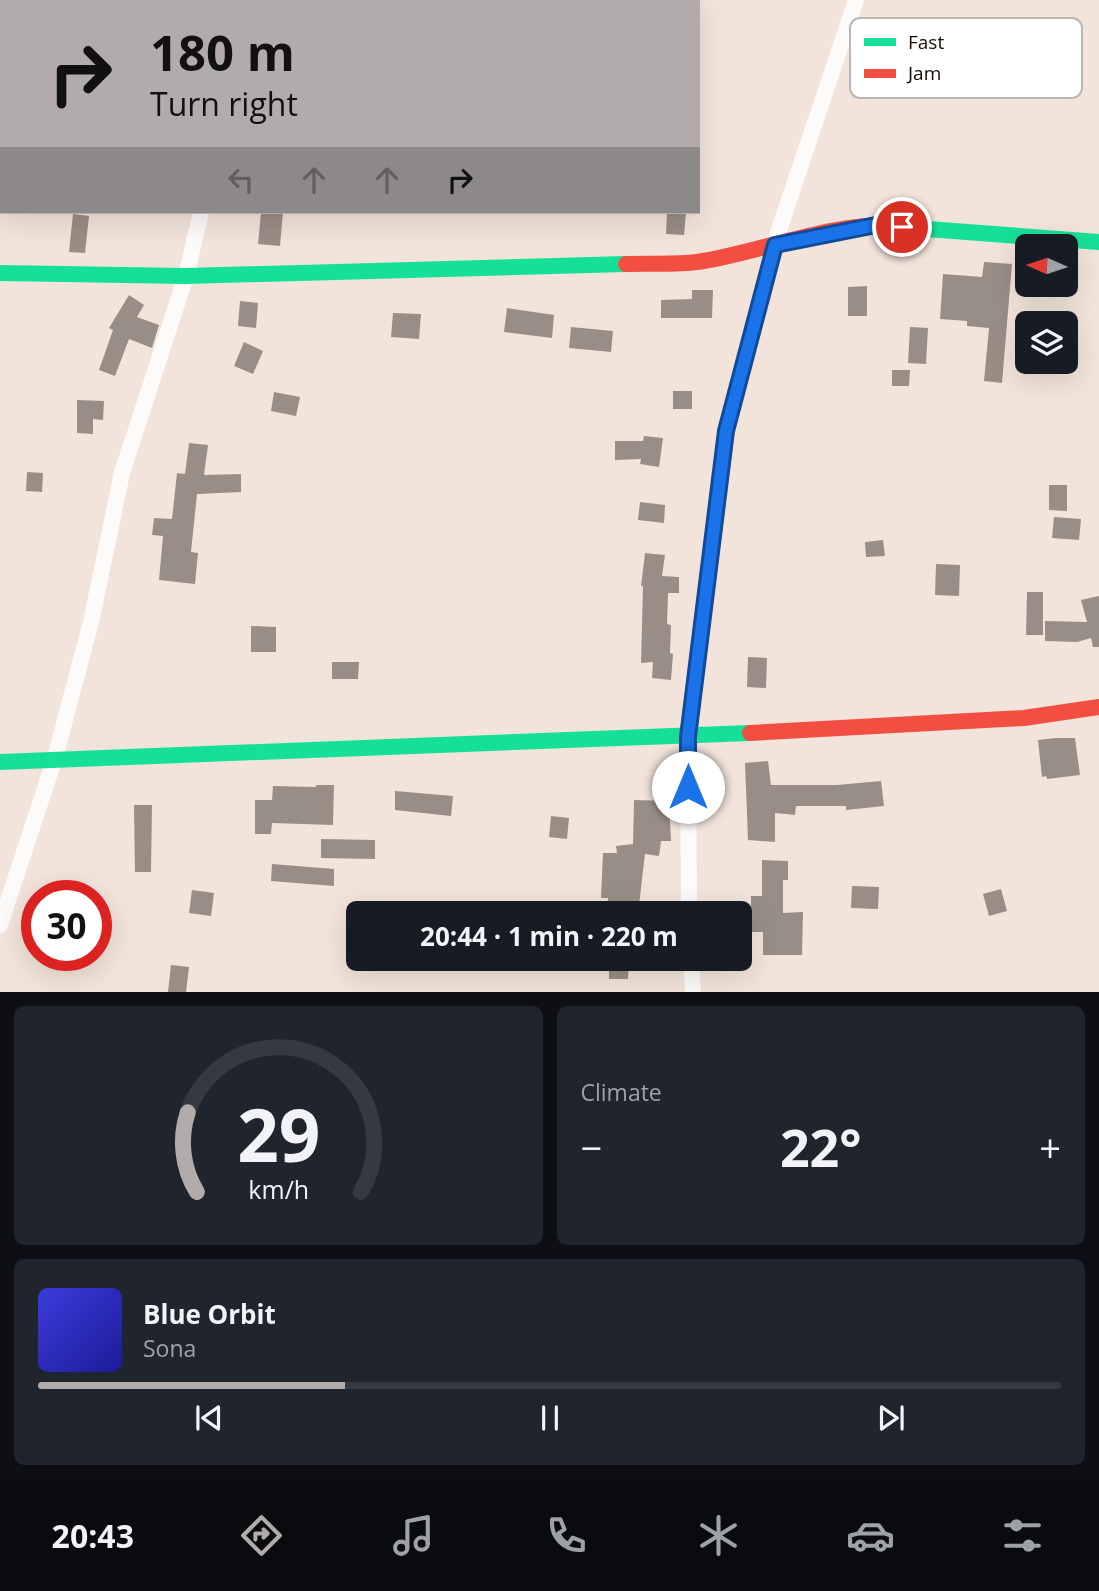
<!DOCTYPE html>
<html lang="en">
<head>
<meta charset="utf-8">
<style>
	:root { --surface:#171b24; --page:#20242c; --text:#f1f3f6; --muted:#9ea1a6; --line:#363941; --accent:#b1acab }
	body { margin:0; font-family:"Open Sans",sans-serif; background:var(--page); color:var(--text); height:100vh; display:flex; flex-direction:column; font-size:26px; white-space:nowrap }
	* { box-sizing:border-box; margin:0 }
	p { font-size:23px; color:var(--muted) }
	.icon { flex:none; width:38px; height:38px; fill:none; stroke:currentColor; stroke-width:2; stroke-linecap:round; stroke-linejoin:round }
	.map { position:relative; height:992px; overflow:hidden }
	.details { display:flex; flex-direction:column; gap:14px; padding:14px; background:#0d0f14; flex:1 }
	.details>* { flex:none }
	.top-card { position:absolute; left:0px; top:0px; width:700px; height:214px; box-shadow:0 7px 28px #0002; background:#b1acab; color:#111; overflow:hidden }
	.needle { width:46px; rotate:273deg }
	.controls { position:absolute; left:1015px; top:234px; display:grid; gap:14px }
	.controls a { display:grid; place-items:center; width:63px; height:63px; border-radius:10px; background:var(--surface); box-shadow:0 7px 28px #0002; font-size:35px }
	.speed { position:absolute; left:21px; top:880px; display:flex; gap:14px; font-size:35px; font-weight:700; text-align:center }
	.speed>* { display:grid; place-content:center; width:91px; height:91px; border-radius:50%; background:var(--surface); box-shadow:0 7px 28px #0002; line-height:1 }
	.speed .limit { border:10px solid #d22; background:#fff; color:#111 }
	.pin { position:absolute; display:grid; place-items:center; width:60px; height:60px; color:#fff; margin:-30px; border:4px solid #fff; border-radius:50%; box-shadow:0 2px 7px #0007 }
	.me { position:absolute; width:77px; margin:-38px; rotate:0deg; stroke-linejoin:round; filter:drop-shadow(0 0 5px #0008) }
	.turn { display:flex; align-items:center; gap:24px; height:147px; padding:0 35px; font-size:32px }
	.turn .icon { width:91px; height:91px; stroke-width:2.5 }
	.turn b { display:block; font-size:49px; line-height:60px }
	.lanes { display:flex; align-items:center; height:66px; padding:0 35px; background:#0003; justify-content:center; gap:35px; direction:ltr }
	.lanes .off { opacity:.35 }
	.big { font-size:52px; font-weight:700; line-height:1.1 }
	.details .widget { flex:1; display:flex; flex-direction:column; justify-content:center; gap:10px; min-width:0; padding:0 24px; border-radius:10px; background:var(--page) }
	.details .dial { align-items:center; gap:0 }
	.dial svg { height:182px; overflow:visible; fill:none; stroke:var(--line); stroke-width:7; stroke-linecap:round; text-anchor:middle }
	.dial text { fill:var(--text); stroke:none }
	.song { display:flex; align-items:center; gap:21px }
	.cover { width:84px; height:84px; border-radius:10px; background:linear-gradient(135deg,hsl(240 70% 55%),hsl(240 70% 35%)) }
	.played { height:7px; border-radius:4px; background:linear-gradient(90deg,var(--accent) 30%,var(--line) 30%) }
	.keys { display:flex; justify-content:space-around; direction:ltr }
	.heat { display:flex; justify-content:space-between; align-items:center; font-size:38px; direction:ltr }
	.details .tiles { flex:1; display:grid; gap:14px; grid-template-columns:1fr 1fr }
	.widget:last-child { grid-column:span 2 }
	.trip { position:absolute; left:346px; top:901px; width:406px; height:70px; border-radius:10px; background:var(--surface); box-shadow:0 7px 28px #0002; font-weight:700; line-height:70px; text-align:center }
	.dock { display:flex; height:112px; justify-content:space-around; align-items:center; background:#090b0e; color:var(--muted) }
	.dock .icon { width:49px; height:49px }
	.dock .active { color:var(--accent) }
	.dock b { font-size:32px; color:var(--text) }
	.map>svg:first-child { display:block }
	.building { fill:#998e86 }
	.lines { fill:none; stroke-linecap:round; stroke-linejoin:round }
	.street { stroke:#fdfbf9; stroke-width:16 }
	.fast { stroke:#16e098; stroke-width:16 }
	.jam { stroke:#f24e42; stroke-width:16 }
	.route-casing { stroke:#114b97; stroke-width:18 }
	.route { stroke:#1a73e8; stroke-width:12 }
	.key { fill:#fff; stroke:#b9b6b4; stroke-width:2 }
	.key-label { font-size:19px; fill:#150a04 }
</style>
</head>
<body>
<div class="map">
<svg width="1099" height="993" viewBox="0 0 1099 993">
	<rect width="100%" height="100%" fill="#f2e4da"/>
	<g class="building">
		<path d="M261 212H283L280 246 258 244Z"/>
		<path d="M667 212H686L684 235 666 234Z"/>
		<path d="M73 214 89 216 85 253 69 252Z"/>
		<path d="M984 262 1012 264 1002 383 984 381 989 328 967 326V321L940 319 943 274 982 277Z"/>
		<path d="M867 286V316H848V287Z"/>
		<path d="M692 290H713L712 318H661V300L692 299Z"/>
		<path d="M129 295 144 305 137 317 159 325 152 348 129 339 115 376 99 370 113 330 109 328Z"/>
		<path d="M240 301 258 303 256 328 238 326Z"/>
		<path d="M507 308 554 315 552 338 504 332Z"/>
		<path d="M393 313 421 314 419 339 391 337Z"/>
		<path d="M571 327 613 331 611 352 569 348Z"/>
		<path d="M910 327 928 328 926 364 908 363Z"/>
		<path d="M244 342 263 351 253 374 234 366Z"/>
		<path d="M892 370H910L909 386H892Z"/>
		<rect x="673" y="391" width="19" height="18"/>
		<path d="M274 392 300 397 296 416 271 411Z"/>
		<path d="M77 400 104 401 103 420 93 419V434L77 433Z"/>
		<path d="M644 436 663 438 659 467 640 464 641 459 615 460V441H643Z"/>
		<path d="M189 443 208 445 204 475 241 474V492L197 494 191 552 198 553 195 584 159 580 163 536 152 535 154 518 172 519 177 473 185 474Z"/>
		<path d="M27 472 43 473 42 492 26 491Z"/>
		<path d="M1049 485H1067V511L1049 510Z"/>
		<path d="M640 502 665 505 664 523 638 520Z"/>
		<path d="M1054 517 1081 519 1079 540 1052 538Z"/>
		<path d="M883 540 885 556 866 557 865 542Z"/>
		<path d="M645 553 665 555 662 576 679 577V593H668L667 624 671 625 670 653 673 654 671 680 652 678 653 662 641 663 643 586H641Z"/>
		<path d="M936 564 960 565 959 596 935 595Z"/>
		<path d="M1027 592H1043V635H1026Z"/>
		<path d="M1099 596V647H1093L1091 638 1077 642 1045 641V621L1087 622 1081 600Z"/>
		<path d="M251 626 276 627V652H251Z"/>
		<path d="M748 657 767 658 766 688 747 687Z"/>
		<path d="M332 662H359L358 679H332Z"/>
		<path d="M1055 738H1075L1080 775 1047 779 1046 776 1042 777 1038 740Z"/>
		<path d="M768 761 771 785H837L881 781 884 806 846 810V806H796L795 815 775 813V842L748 840 745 763Z"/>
		<path d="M316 785H334L333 825 272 823 271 834H255V800H272L273 786 316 787Z"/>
		<path d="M395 791 453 796 451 816 395 810Z"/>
		<path d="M634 800 669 801 671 841H661L659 856 645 854 639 905 626 904 625 914H607L608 898H601L603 853H617L616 846 633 844Z"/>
		<path d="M134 805H152L151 872H135Z"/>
		<path d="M551 816 569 818 567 839 549 837Z"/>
		<path d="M321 839 375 840V859L321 858Z"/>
		<path d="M762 860 788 861V880H783V913L803 912 802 955H763V932H751V896H762Z"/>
		<path d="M272 864 334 869V886L271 881Z"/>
		<path d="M852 886 879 887 878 909 851 908Z"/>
		<path d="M1001 889 1007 911 989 916 983 894Z"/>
		<path d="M192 890 214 893 211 916 189 913Z"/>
		<path d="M609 959H629L628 979H609Z"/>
		<path d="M171 965 189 967 186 992H168Z"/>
	</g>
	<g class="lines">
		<g class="street">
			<path d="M261 2V0"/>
			<path d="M689 914 688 737 726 431 774 245 856 0"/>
			<path d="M0 925 54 761 91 622 122 473 186 276 201 212"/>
			<path d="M691 959 693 993"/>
		</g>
		<g class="fast">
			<path d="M888 226 1099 242"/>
			<path d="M0 273 186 276 626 264"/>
			<path d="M0 762 750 733"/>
		</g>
		<g class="jam">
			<path d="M626 264C649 263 674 265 697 262 755 254 832 222 888 226"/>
			<path d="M750 733 1024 718 1099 707"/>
		</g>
	</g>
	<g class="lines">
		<defs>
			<path id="route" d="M688 787V737L726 431 775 245 876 225 902 227"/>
		</defs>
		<use href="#route" class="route-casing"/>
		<use href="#route" class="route"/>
	</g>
	<rect x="850" y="18" width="232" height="80" rx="10" class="key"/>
	<rect x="864" y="38" width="32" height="8" fill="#16e098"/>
	<rect x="864" y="69" width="32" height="9" fill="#f24e42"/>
	<g class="key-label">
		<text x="908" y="49">Fast</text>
		<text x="908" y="80">Jam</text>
	</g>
</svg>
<div class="controls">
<a><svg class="needle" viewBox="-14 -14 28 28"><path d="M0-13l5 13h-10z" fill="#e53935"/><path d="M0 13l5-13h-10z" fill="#9ea1a6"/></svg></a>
<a><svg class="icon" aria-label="layers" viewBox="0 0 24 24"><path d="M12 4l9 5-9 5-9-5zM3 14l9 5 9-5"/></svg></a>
</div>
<div class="speed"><div class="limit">30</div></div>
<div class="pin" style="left:902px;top:227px;background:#d93025"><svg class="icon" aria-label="arrive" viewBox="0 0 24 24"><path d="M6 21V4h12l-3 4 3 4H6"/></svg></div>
<svg class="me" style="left:688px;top:787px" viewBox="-20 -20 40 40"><circle r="19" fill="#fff"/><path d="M0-13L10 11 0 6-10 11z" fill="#1a73e8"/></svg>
<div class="trip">20:44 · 1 min · 220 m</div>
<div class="top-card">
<div class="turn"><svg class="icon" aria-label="right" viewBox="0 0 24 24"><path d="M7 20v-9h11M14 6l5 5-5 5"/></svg><div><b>180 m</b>Turn right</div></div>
<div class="lanes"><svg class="icon off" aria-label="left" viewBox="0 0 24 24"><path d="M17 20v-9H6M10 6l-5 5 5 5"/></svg><svg class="icon off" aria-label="ahead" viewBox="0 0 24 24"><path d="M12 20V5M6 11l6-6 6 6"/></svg><svg class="icon off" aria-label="ahead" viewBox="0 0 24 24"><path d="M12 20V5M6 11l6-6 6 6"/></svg><svg class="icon" aria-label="right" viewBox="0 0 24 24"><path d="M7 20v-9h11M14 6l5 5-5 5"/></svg></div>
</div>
</div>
<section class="details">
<div class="tiles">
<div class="widget dial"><svg viewBox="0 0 100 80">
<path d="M14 69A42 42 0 1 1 86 69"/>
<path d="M14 69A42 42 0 0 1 10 34" stroke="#b1acab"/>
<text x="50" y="56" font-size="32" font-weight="700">29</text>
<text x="50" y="72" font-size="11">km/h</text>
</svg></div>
<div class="widget"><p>Climate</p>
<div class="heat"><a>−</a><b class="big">22°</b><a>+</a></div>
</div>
<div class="widget">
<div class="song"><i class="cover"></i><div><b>Blue Orbit</b><p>Sona</p></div></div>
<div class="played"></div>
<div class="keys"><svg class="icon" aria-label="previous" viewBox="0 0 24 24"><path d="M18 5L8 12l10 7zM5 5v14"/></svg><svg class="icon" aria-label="pause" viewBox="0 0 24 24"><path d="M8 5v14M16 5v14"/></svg><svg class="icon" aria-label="next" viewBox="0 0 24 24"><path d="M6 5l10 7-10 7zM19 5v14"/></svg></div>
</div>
</div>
</section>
<nav class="dock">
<b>20:43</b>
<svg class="icon active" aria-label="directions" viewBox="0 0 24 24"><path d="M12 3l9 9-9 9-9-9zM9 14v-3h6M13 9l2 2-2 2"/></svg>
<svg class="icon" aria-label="music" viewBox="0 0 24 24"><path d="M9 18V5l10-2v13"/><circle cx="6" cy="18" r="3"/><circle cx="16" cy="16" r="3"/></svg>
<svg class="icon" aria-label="phone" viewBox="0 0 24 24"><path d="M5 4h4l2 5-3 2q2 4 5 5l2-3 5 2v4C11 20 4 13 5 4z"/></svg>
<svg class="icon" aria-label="climate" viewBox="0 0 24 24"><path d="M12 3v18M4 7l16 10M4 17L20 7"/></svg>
<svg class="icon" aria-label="car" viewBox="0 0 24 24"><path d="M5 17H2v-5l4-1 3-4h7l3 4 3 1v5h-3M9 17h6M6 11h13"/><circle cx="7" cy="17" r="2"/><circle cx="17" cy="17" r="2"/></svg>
<svg class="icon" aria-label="filters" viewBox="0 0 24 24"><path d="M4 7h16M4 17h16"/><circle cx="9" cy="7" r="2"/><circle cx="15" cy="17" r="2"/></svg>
</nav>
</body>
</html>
